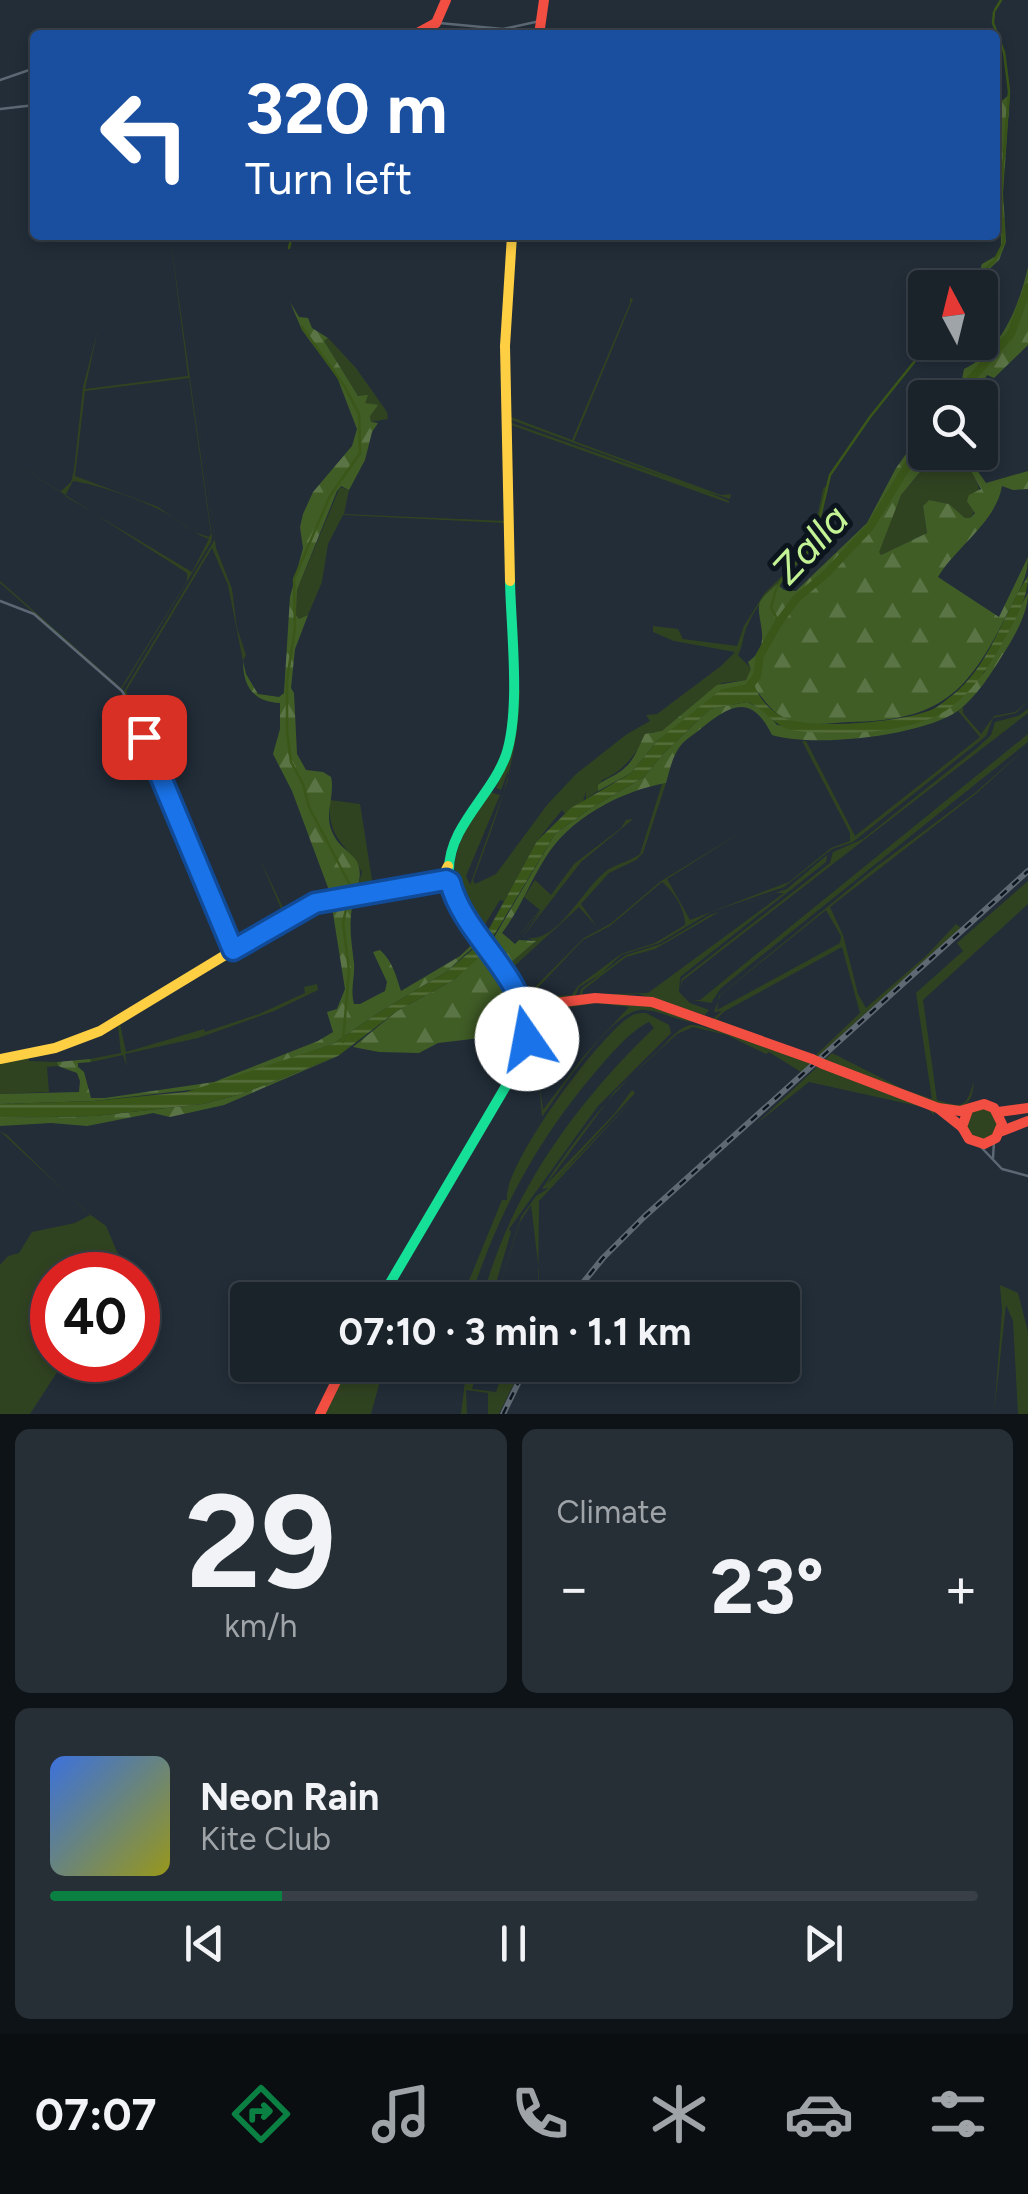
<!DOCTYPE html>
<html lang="en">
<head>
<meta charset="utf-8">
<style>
	:root { --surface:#1a222a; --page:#272f36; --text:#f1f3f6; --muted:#9fa4a8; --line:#383f47; --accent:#0b8043 }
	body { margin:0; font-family:Figtree,sans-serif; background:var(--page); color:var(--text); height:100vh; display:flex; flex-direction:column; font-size:38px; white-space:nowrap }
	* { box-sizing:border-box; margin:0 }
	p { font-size:32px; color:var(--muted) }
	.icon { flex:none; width:55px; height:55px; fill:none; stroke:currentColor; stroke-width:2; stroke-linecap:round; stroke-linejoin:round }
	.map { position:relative; height:1414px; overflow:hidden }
	.sheet { display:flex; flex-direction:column; gap:15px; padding:15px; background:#0e1317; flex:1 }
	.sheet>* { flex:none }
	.hud { position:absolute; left:30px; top:30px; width:970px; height:210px; border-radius:10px; box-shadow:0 5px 15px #0003,0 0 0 2px var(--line); background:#1a4fa0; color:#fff; overflow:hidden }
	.needle { width:65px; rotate:353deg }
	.controls { position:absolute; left:908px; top:270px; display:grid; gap:20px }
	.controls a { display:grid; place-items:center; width:90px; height:90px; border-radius:10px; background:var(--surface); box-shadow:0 5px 15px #0003,0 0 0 2px var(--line); font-size:50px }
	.speed { position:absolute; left:30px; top:1252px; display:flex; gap:20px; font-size:50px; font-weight:700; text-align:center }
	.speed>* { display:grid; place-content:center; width:130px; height:130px; border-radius:50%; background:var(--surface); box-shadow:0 5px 15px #0003,0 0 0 2px var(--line); line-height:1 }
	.speed .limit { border:15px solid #d22; background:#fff; color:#111 }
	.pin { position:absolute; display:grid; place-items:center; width:85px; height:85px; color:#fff; margin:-42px; border-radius:20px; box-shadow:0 5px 15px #0006 }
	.me { position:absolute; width:110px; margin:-55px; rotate:348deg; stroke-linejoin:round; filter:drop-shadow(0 0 8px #0008) }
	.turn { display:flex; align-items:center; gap:35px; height:210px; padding:0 50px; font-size:45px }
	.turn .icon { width:130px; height:130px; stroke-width:2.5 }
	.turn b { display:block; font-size:70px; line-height:85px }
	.big { font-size:75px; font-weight:700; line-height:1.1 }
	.sheet .tile { flex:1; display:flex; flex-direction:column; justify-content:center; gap:15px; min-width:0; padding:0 35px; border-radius:15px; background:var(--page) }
	.sheet .dial { align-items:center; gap:0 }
	.dial b { font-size:130px; line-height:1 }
	.song { display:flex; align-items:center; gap:30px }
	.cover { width:120px; height:120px; border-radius:15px; background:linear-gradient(135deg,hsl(220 70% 55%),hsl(60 70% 35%)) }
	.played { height:10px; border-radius:5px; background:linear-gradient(90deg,var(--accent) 25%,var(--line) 25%) }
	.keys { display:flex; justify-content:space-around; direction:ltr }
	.heat { display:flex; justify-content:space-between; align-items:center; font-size:55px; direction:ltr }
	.sheet .tiles { flex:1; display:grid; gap:15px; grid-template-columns:1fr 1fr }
	.tile:last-child { grid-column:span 2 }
	.trip { position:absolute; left:230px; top:1282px; width:570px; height:100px; border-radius:10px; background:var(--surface); box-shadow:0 5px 15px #0003,0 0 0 2px var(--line); font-weight:700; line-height:100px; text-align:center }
	.tabs { display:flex; height:160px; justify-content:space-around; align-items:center; background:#0a0e11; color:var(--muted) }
	.tabs .icon { width:70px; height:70px }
	.tabs .current { color:var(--accent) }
	.tabs b { font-size:45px; color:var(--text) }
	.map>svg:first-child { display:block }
	.grass { fill:#304321; fill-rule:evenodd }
	.forest { fill:url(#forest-firs) }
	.water { fill:url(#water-rules) }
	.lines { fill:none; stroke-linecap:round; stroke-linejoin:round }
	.stream { stroke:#3a5619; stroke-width:2.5 }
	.river { stroke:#3a5619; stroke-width:8 }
	.street { stroke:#5c6874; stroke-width:2.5 }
	.fast { stroke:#16e098; stroke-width:10 }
	.slow { stroke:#ffcf43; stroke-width:10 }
	.jam { stroke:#f24e42; stroke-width:10 }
	.rail-casing { stroke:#5f6974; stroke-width:6 }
	.rail { stroke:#0c141d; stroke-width:2.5; stroke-dasharray:8; stroke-linecap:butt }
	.jam-bridge { stroke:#f24e42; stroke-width:10 }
	.route-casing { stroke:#114b97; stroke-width:25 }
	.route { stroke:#1a73e8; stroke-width:18 }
	.labels { text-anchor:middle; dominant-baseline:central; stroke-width:10; stroke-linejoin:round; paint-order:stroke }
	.water-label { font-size:40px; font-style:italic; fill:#c3f395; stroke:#0c141d }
</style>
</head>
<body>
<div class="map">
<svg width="1028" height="1414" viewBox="0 0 1028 1414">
	<defs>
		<pattern id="forest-firs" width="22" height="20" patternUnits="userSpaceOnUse" patternTransform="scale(2.5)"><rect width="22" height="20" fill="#415d26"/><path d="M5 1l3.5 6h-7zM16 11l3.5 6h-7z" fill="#5b7445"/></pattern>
		<pattern id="water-rules" width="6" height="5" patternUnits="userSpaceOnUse" patternTransform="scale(2.5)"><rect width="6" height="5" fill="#3a5619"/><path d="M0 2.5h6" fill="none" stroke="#556e3a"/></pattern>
	</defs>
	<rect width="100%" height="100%" fill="#222d38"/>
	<g class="grass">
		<path d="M170 235 212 537 211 542 122 689H121L0 583V581L121 688 187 581V573L0 453 60 492 71 482 74 470 83 387 98 329 85 389 188 376ZM189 378 211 534 209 537 194 532 158 507 75 476 85 391ZM73 481C99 485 139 499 162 511 179 520 191 533 209 539L192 572 65 496Z"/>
		<path d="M174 235 216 548 232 589 237 628 246 655 243 661 228 585 212 548 126 691 234 943 283 913 259 857 284 910 286 912 297 908 236 946H232L124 691 215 539Z"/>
		<path d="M509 235 504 318 510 725 506 743 510 692 505 523 343 515 328 544 322 582 308 615 299 619 296 615 297 590 340 487 349 490 344 514 506 521 501 340Z"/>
		<path d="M514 235 508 337 511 417 572 440 630 303V298L633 299 574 441 721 495 731 494 730 499 708 492 729 501V503L511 425 517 684 509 422 674 480 509 419 506 345Z"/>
		<path d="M328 338 356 368 387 412 388 419 371 422C369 404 367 404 356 393L324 341Z"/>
		<path d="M930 453H965C971 480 992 489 970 518H965L949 504 929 500 923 506 927 533 881 555 878 552 901 495 926 466Z"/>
		<path d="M827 485 813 549 787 573 780 585 777 584C764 597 751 614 745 632 742 641 743 646 738 655L752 669 746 680 722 683 662 732H652C634 751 629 769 602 780L598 791 586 799V792L583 801 565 814 562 810 537 841 504 901 500 900 479 934C439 876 452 845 490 792L500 795 466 876 470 885 508 780V771L501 790 496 788 512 748 517 689 520 690C519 758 497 817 473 880L475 884 496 874 547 805 576 774 627 734 650 721 646 715 657 714 721 666 735 652 674 641 653 632V626L678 629 683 639 737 646 744 626 764 594 811 547 823 489Z"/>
		<path d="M1028 701 1016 713 993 718 986 736 975 745 853 842 832 849 784 887 711 912 659 943 621 955 601 974 579 987 575 997 528 1003 505 971 514 959 535 942 528 938C561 942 586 881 611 868 620 863 630 861 640 854L662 784 666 783 643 853 636 860 609 873 581 904 597 927 579 907 511 969V975L524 993 530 992 584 938 610 924 661 881 748 828 667 879 690 920 789 882 831 848 850 841V833L802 741H806L855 836 980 737 958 711 963 707V713L981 734 994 716 1015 712ZM662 882C673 890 686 911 685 925L655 943 621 954 578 986 572 995 528 998 583 940 610 926Z"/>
		<path d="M1028 709V713L709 960 682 981 681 988V980L684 977 816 874 830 863 833 852 863 839 977 748 991 735 995 722 1018 716Z"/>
		<path d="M1028 734V742L721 988 711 1003 693 1000H700Z"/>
		<path d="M1028 746 977 793 830 907 843 935 858 994 866 1008 927 955 956 924 961 928 815 1059 713 1019 722 1011 714 1012 721 994 876 867 975 793ZM826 910 841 936 840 943 717 1010 719 996ZM842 947 860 1013 815 1056 716 1019 725 1011Z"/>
		<path d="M330 800 360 804 373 886 408 885 363 889 344 894 341 891 357 889 362 872C346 842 327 840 330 800Z"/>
		<path d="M633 819 581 862 521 939 543 908 512 944 540 910 524 897 535 880 551 895 574 864 621 828 626 820Z"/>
		<path d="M827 855 826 862 680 977 679 992 690 1003 709 1010 705 1015 639 994 579 997 581 989 626 955 661 944 710 915 787 889ZM776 893H784L648 993 582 995 583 990 626 957 655 949 719 912Z"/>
		<path d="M1028 881V904L923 1000 937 1100C965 1109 966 1107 974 1081 973 1089 973 1103 961 1106 945 1111 846 1070 825 1062L921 1103 934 1110V1115L927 1108 809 1082 756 1124 832 1053 903 1089 932 1099 916 993 963 951 957 943Z"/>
		<path d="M317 984 318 990 274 1011 198 1038 125 1054 127 1067 123 1055 91 1062 90 1059 121 1053 118 1026 120 1024 126 1052 204 1029 205 1032 259 1014 305 993 304 987Z"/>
		<path d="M595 1001 658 1007 701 1022C680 1024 661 1009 641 1010 611 1011 559 1093 542 1117L538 1069 528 1045 530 1013 536 1008ZM597 1003 629 1007 584 1056 543 1110C540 1078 528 1044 532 1013Z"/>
		<path d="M646 1013 669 1025 671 1033 598 1106 509 1229 511 1232 491 1300H482C510 1193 575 1104 654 1028L649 1022C630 1031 612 1053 598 1069 539 1137 497 1214 470 1300H461L502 1200H507C502 1167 600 1034 631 1016 636 1013 640 1013 646 1013Z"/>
		<path d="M708 1024 812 1062 801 1072 769 1052 766 1054 727 1035 693 1027 677 1034 615 1091 546 1185 615 1113 632 1090 635 1093 550 1186 637 1095 539 1201 538 1300 539 1271 531 1205 520 1222 495 1300 521 1217 536 1196 549 1188 542 1189C576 1136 614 1089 661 1048 669 1040 680 1026 692 1025 701 1025 713 1030 722 1033L708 1027Z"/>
		<path d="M28 1056 29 1061 57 1062 58 1066 47 1067 49 1092 0 1094V1062Z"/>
		<circle cx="982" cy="1124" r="17"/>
		<path d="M0 1131 7 1135 84 1210 106 1226 127 1275H52V1360H65L30 1414H0V1265L8 1256 19 1253 32 1232 75 1223 90 1215Z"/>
		<path d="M1000 1285 1018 1293 1028 1332V1414H1018L1013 1321 1006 1305 994 1414 1002 1311Z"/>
		<path d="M346 1365H389L383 1370 371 1414H323Z"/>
		<path d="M467 1365H474L468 1383 471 1384 479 1365 472 1389 496 1392 502 1374 512 1365H523L499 1414H488V1393L466 1390 467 1414H461Z"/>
	</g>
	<g class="forest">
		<path d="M1010 94 1003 193 1006 242 999 260 972 285 963 287 978 275 982 264 996 256 1001 246 1000 167 995 122 998 104Z"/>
		<path d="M1028 267V345L994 378 987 375 977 392 965 397H944L962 379 964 369C1001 351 1019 307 1028 267Z"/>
		<path d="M290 302 299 317 308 318 312 328 328 338 324 341 358 396 368 395 365 403 378 405 370 416 371 422 378 423 372 432 365 460 349 490 341 486 337 491 297 590 296 615 299 619 308 615 295 649 291 688 294 693 297 754 306 770 323 772 331 777C335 793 326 810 330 826 339 858 369 850 357 889L343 892 337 887 338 892 330 893 292 791 273 754 280 729V703C253 702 243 686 243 661L246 674 258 694 279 697 284 693 290 597 303 548 300 527 303 514 313 492 352 446 357 429 337 377 302 330Z"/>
		<path d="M925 428V452L930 453 926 465 901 495 879 552 881 555 927 533 923 506 929 500 949 504 965 518H970L975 513 967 501 969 495 981 489 968 465 965 453 986 483 1028 471V489L1013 490 1002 486C996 522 956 547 938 577L999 617 1028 557C1028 579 1017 594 1007 614 968 693 940 721 849 722 829 723 805 727 787 719 769 712 762 694 749 683L697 709 688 719 658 740 631 773 598 791V785C605 779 613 777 621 771 634 762 638 748 645 734L662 731 717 685 746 680 751 669 748 662C775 643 754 618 760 602 763 596 772 589 777 584L784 590 796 591 867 523 896 468Z"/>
		<path d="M1028 593C1028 614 1013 639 1002 656 990 675 977 696 959 710 924 736 814 748 772 735 750 690 727 707 698 731 689 738 681 742 676 753 671 762 669 773 666 783 620 791 568 819 544 860 529 884 520 909 502 933L515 944 519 940 536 941 504 968 489 946 555 834 591 808 644 777 663 754 710 709 747 702 765 711 777 725 830 733 913 724 928 719 984 673Z"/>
		<path d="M354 898C348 922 351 939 354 963 355 978 350 989 354 1004H360L385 991 387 982 373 952 380 950C393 962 396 976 401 991L460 956 477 940 479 942 446 972 378 1013 333 1044 207 1088 93 1101 0 1104V1094L79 1092 80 1081 77 1073 58 1066 57 1062 90 1059 91 1062 78 1063V1067L84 1072 91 1098H105L214 1082 318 1041 333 1032 327 1012 337 1009 345 989 331 901Z"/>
		<path d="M485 950 519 1000 525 1025 511 1026 506 1035 438 1043 419 1053 379 1052 353 1047 397 1011 454 980Z"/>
		<path d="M338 1056 224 1105 170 1117 153 1113 87 1126 51 1123 0 1126V1118L95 1116 203 1104 241 1094Z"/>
	</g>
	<path class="water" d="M1028 576C1028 599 1015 620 1004 640 991 664 973 691 951 707 917 734 834 737 792 730 774 727 765 708 747 702L710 709 663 754 644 777 591 808 555 834 482 955 454 980 397 1011 338 1056 241 1094 203 1104 95 1116 0 1118V1104L93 1101 186 1092 333 1044 378 1013 446 972 471 951 490 927 537 841 571 808 631 773 658 740 722 689 754 683C758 698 769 710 783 717 806 731 911 722 935 708 941 705 948 698 954 694 990 665 1003 614 1028 576Z"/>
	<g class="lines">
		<g class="stream">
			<path d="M995 10 1001 0"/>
			<path d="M289 248 292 235"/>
			<path d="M965 288 994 261 1004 242 1001 192 1009 91 1004 52 993 23 994 12"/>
			<path d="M302 327 345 387 359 414 360 453 330 496 294 579 295 628 287 680V732L291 762 303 784 309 807 351 887 343 923 349 970 343 1042"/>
			<path d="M779 622 771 608 776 589 787 572 813 547 830 475 870 417 919 356 936 342"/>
		</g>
		<g class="river">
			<path d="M954 398 1011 334 1028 287"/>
			<path d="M748 688 757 676 760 655 779 622 796 599 826 574 870 527 925 437"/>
		</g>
		<g class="street">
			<path d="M439 23 503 29 540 21"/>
			<path d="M0 80 35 68"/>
			<path d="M0 109 35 105"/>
			<path d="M0 601 34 614 122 691 128 701 232 948"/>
			<path d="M980 1146 1002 1169 1028 1176"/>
			<path d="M993 1158 994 1142"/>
		</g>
		<path class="fast" d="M380 1300 516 1069C519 1060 524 1050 526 1040 535 972 450 936 449 870 449 826 492 795 506 755 521 709 511 631 510 581"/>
		<g class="slow">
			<path d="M510 581 505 346 512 235"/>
			<path d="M0 1059 55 1048 100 1031 301 909 336 897 431 884 442 878 448 866"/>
		</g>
		<g class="jam">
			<path d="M414 35 436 23 446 0"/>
			<path d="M539 35 544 0"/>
			<path d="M524 1007 595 998 652 1002 812 1059"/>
			<path d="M823 1064 938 1108 962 1127"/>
			<path d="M938 1108 960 1111 984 1104 994 1108 1002 1124 996 1138 984 1144 969 1139 962 1127 968 1110"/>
			<path d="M998 1112 1028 1108"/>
			<path d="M1002 1131 1028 1121"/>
			<path d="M320 1414 344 1365"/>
		</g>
		<defs>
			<g id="rail">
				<path d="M569 1300 603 1258 644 1217 1028 871"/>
				<path d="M503 1414 527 1365"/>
			</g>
		</defs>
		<use href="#rail" class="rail-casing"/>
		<use href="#rail" class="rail"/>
		<path class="jam-bridge" d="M812 1059 823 1064"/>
	</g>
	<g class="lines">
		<defs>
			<path id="route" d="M144 737 233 950 315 903 446 880 450 882C465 940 530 976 527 1039"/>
		</defs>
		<use href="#route" class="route-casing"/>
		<use href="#route" class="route"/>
	</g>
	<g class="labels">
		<g class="water-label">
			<text transform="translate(810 544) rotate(-47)">Zalla</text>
		</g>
	</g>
</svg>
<div class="controls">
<a><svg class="needle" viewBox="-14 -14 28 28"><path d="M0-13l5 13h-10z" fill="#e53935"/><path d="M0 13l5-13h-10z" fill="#9fa4a8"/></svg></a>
<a><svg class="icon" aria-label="search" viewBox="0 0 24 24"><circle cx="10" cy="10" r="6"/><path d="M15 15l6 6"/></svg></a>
</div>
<div class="speed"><div class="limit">40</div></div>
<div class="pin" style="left:144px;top:737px;background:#d93025"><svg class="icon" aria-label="arrive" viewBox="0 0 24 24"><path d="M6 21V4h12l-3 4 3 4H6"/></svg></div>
<svg class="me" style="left:527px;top:1039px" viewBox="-20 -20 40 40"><circle r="19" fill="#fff"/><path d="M0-13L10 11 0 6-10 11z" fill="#1a73e8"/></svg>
<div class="trip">07:10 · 3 min · 1.1 km</div>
<div class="hud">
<div class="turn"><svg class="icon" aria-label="left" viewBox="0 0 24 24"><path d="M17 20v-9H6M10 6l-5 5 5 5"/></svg><div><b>320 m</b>Turn left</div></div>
</div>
</div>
<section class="sheet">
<div class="tiles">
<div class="tile dial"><b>29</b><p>km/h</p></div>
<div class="tile"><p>Climate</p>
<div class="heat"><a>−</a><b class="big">23°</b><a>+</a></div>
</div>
<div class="tile">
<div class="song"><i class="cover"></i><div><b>Neon Rain</b><p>Kite Club</p></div></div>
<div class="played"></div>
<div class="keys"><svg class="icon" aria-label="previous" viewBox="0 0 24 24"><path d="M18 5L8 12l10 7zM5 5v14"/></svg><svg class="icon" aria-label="pause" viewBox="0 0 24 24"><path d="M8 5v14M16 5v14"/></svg><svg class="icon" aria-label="next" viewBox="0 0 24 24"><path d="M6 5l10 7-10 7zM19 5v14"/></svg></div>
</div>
</div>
</section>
<nav class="tabs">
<b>07:07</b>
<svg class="icon current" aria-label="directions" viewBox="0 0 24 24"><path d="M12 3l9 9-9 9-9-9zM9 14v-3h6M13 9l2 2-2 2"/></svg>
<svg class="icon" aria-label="music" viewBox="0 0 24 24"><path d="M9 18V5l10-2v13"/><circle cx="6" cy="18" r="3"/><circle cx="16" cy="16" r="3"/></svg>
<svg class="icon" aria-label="phone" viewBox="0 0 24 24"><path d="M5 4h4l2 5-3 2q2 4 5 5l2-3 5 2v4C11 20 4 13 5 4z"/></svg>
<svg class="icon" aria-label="climate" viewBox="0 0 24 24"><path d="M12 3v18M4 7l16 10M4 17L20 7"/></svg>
<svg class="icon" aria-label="car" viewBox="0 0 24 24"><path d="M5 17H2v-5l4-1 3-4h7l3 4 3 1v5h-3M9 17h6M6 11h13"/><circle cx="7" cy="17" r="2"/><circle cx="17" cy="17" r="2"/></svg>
<svg class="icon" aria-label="filters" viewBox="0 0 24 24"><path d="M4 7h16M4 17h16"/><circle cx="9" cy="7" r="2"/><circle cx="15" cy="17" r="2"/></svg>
</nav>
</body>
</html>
